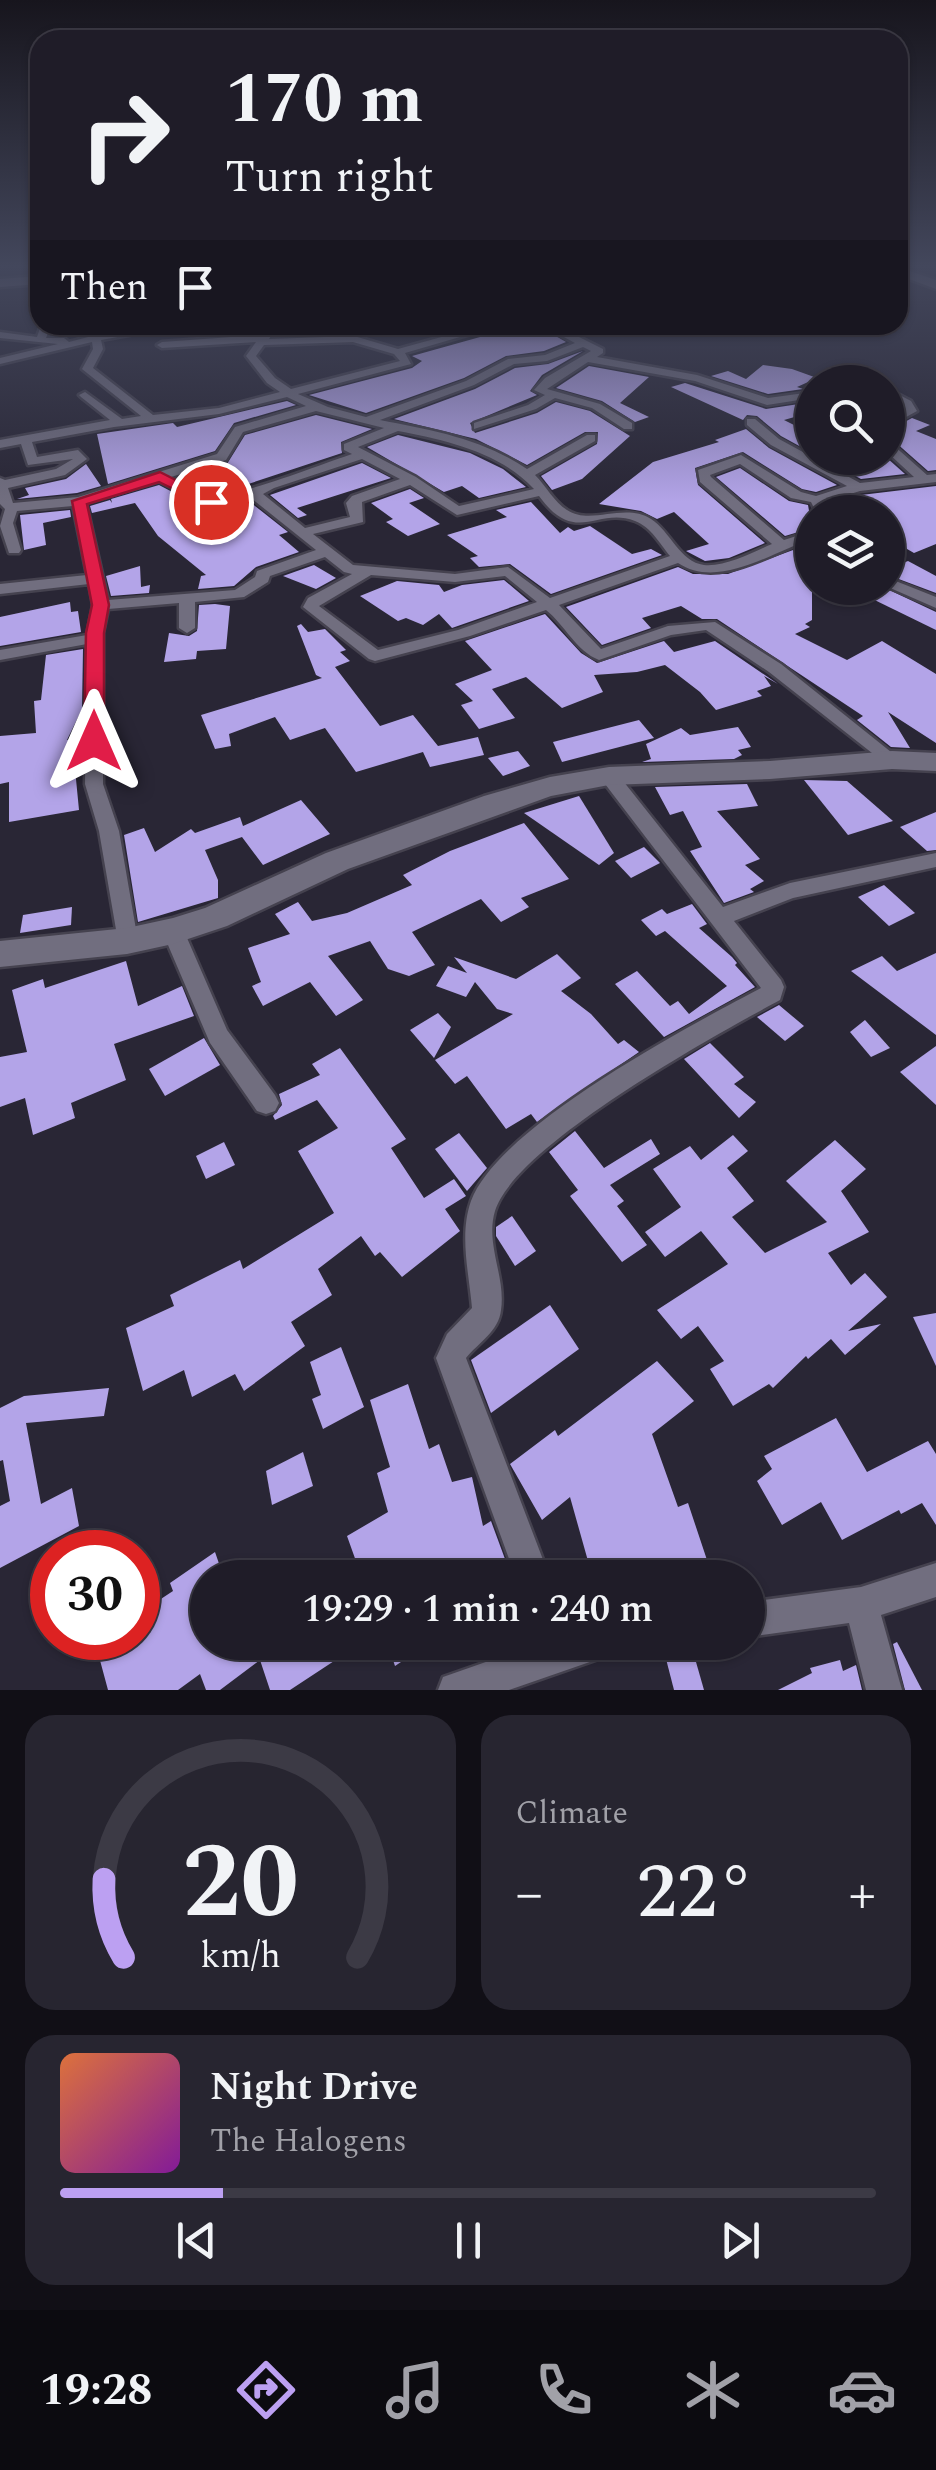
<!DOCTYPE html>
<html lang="en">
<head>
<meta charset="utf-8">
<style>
	:root { --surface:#1f1c28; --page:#272530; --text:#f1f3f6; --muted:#a1a1a8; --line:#3c3a45; --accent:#bca0f2 }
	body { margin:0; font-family:Spectral,serif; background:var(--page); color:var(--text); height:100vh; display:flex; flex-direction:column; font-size:38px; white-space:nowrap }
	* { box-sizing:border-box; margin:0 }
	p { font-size:32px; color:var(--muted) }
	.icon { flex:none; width:55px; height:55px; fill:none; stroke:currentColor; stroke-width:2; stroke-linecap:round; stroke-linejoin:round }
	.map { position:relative; height:1690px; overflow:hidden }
	.sheet { display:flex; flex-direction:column; gap:25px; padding:25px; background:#110f16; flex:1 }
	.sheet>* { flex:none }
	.top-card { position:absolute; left:30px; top:30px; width:878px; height:305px; border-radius:30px; box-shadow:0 2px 8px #0004,0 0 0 2px var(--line); background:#1f1c28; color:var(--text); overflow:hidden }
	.buttons { position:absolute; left:795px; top:365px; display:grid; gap:20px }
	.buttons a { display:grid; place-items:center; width:110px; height:110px; border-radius:50%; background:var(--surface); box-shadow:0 2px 8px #0004,0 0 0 2px var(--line); font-size:50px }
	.speed { position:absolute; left:30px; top:1530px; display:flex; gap:20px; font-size:50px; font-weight:700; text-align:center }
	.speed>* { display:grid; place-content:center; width:130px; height:130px; border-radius:50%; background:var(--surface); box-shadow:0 2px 8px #0004,0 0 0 2px var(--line); line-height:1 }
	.speed .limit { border:15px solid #d22; background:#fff; color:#111 }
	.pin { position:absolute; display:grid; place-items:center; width:85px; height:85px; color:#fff; margin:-42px; border:5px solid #fff; border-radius:50%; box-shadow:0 2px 10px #0007 }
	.me { position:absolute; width:110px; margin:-55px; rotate:0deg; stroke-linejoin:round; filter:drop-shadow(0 0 8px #0008) }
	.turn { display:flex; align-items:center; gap:35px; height:210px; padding:0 30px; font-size:45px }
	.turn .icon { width:130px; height:130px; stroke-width:2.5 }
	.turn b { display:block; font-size:70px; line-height:85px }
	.then { display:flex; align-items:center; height:95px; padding:0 30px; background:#0003; gap:20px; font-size:38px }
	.big { font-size:75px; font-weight:600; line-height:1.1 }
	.sheet .card { flex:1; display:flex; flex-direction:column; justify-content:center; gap:15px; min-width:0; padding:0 35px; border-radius:30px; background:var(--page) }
	.sheet .dial { align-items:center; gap:0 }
	.dial svg { height:260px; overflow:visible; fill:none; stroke:var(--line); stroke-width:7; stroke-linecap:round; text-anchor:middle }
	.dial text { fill:var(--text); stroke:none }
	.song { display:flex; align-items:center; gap:30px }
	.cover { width:120px; height:120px; border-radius:15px; background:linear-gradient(135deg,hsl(20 70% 55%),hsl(290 70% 35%)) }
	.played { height:10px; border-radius:5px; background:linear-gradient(90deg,var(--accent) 20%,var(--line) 20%) }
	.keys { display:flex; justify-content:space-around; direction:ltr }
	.heat { display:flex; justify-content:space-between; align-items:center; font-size:55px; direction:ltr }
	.sheet .tiles { flex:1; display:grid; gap:25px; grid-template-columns:1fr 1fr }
	.card:last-child { grid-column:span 2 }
	.trip { position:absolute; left:190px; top:1560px; width:575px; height:100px; border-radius:50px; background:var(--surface); box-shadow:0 2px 8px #0004,0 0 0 2px var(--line); font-weight:600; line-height:100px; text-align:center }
	.dock { display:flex; height:160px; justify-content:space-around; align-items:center; background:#0c0b10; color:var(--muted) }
	.dock .icon { width:70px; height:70px }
	.dock .active { color:var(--accent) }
	.dock b { font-size:45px; color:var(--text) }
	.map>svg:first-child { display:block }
	.building { fill:#b3a4e8 }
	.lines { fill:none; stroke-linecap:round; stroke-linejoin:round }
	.street-casing { stroke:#45424f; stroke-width:5 }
	.secondary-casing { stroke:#45424f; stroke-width:5 }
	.street { fill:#716e7f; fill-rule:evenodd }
	.secondary { fill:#716e7f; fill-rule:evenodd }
	.route { fill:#e11d48; stroke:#92132f; stroke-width:2.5 }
</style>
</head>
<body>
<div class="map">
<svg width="936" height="1690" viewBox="0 0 936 1690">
	<rect width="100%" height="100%" fill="#292635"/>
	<g class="building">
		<path d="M540 327 566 342 544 351 506 356 464 378 366 413 309 395 412 368 422 361 412 356 498 332 506 335Z"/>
		<path d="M583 351 542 375 530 391 537 395 470 423 475 433 537 413 556 402 590 411 630 436 582 479 552 490 541 476 597 444 598 432H585L527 465 476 439 394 419 475 389 515 368 548 364Z"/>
		<path d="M763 365 792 369 817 378 797 387 803 389 768 394 711 376 728 371 746 379Z"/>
		<path d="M589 366 649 377 620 403 649 417 635 422 602 401 556 388Z"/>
		<path d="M685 383 766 409 812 402V412L784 420 812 434V453L781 436 757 416 747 415 743 420 671 387Z"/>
		<path d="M287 401 296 405 234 423 215 451 108 484 97 434 173 423 177 427Z"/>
		<path d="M316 415 372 429 341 442 342 453 233 489 207 492 180 478 227 464 245 435Z"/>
		<path d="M912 418 930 425 916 431 936 439V470L928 471 894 441 888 440V431Z"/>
		<path d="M746 429 769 448 837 485 816 492 802 489 743 452 695 468 698 485 765 543 729 558 705 561 686 551 709 544 674 512 657 519 641 511 599 504 653 462 719 442 715 440Z"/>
		<path d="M398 435 470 453 503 469 526 487 479 498 462 486 444 492 367 447Z"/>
		<path d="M840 458H887L905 474 861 479 828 461Z"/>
		<path d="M362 463 391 478 297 508 307 515 298 518 270 495Z"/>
		<path d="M86 464 101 486 77 493 17 499 29 495 25 488 66 479Z"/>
		<path d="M740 468 789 501 808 505 812 528 785 536 716 477Z"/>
		<path d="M159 485 203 508 250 502 288 532 279 535 299 552 256 567 234 586 198 589 201 576 206 575 158 536 135 503 92 513 90 506 110 500 112 503 111 499Z"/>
		<path d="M936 486V544L914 553 888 538V512H827V505L861 495Z"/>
		<path d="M410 489 424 498 409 503 440 524 408 536 386 522 393 519 371 503Z"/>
		<path d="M531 502 560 533 568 527 574 531 590 526 632 554 651 549 662 555 551 594 510 564 479 567 470 558 478 556 447 535 507 517 496 510Z"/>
		<path d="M70 510 71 517 43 523 46 545 24 550 20 515Z"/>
		<path d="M812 543V620L805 624 810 627 795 634 847 660 882 641 936 674V743L888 712 910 748 891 747 857 720 863 716 717 619H702L681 606 642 618 651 628 602 645 566 607 678 567 693 574H728Z"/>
		<path d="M908 561 936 576V593L888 575V569Z"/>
		<path d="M314 565 336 578 316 589 283 576Z"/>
		<path d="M140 566 141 587 150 585 149 593 111 596 106 576Z"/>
		<path d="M504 580 529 601 452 628 439 614 423 625 406 618 398 621 360 596 397 581 439 585 444 592 462 585Z"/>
		<path d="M850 588H885L936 612V630Z"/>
		<path d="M70 602 71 612 78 611 81 632 0 646V617Z"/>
		<path d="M215 604 230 606 226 649 197 651 196 659 164 662 169 633 189 636 197 631 199 605Z"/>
		<path d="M545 614 581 653 597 663 664 641 674 652 715 641 778 684 764 676 771 686 757 691 762 696 716 710 700 692 665 665 637 672 594 675 603 692 562 708 526 677 492 689 515 718 479 729 461 705 473 701 455 684 492 670 465 641Z"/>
		<path d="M301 624 308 632 325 629 346 650 340 652 350 661 335 667 380 726 413 715 438 746 478 737 484 755 430 767 423 752 356 772 325 728 290 740 275 717 229 734 231 746 215 749 201 715 322 678 316 675 297 626Z"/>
		<path d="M83 649 82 709 67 740 80 738 75 769 79 810 9 822V782L0 784V736L36 733 34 701 41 700 46 655Z"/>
		<path d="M639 720 654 738 562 762 553 742Z"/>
		<path d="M738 727 751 747 738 750 742 755 734 759 642 762 651 759 646 744 681 728 690 735Z"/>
		<path d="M518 751 530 766 503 776 488 758Z"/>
		<path d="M804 780 847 781 893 821 848 835Z"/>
		<path d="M747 784 758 806 717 811 760 859 745 865 764 881 750 889 754 892 724 903 690 851 702 847 683 811 670 815 655 787Z"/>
		<path d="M579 796 614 853 599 865 524 813Z"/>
		<path d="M301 800 330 834 263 865 242 837 205 850 218 880V898L138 922 124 835 144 828 155 852 191 829 195 833 240 817 243 826Z"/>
		<path d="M936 812V850L927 851 900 827Z"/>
		<path d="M524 823 569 879 521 898 529 907 501 922 481 899 412 932 435 965 409 976 388 969 370 941 328 956 363 1000 336 1016 310 982 263 1006 252 986 261 982 248 948 290 934 275 914 298 902 312 921 347 913 412 885 403 875 450 851Z"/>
		<path d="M644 847 660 863 631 878 615 861Z"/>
		<path d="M884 885 915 913 889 926 858 897Z"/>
		<path d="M692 904 707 924 699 928 732 957 737 963 735 965 755 987 664 1037 615 984 637 971 670 1006 678 1001 689 1014 727 986 665 931 656 936 641 920 662 909 667 914Z"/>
		<path d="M72 907 71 925 20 933 23 915Z"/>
		<path d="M936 953V1035L851 971 882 956 897 971Z"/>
		<path d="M557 954 581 978 561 991 591 1014 618 1044 624 1040 639 1052 537 1122 531 1114 506 1129 467 1076 455 1084 435 1060 513 1014 497 1009 475 982 466 997 436 986 448 966 467 973 454 957 516 979Z"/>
		<path d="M126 961 138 1006 182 986 194 1016 114 1044 126 1080 71 1103 75 1118 33 1135 25 1098 0 1107V1057L27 1052 12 990 43 979 45 988Z"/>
		<path d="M779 1005 804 1026 785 1041 757 1017Z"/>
		<path d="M438 1013 451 1027 434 1058 410 1030Z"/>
		<path d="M865 1020 890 1048 871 1057 850 1032Z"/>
		<path d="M204 1038 220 1065 165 1096 149 1069Z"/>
		<path d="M710 1043 744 1077 734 1084 756 1102 739 1118 684 1059Z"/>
		<path d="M936 1046V1105L900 1072Z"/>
		<path d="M340 1048 406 1139 391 1148 424 1198 454 1179 466 1196 445 1209 460 1231 402 1277 380 1252 375 1256 361 1236 318 1269 332 1295 291 1322 305 1346 244 1391 235 1374 192 1397 184 1370 143 1391 126 1328 174 1306 170 1295 240 1260 243 1269 334 1213 298 1151 338 1128 317 1100 275 1120 273 1116 282 1105 279 1094 320 1075 312 1064Z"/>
		<path d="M575 1131 604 1168 651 1139 660 1154 610 1185 624 1201 617 1206 647 1245 622 1262 570 1196 578 1190 549 1152Z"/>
		<path d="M459 1133 487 1168 467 1191 435 1149Z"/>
		<path d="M733 1135 748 1151 727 1168 754 1201 732 1217 765 1253 827 1222 786 1181 835 1140 866 1169 841 1191 869 1232 828 1253 851 1285 865 1273 887 1297 848 1331 881 1324 845 1355 831 1339 808 1359 806 1356 773 1388 769 1384 733 1406 710 1369 724 1361 698 1326 681 1339 657 1310 728 1264 701 1231 665 1257 645 1232 681 1207 653 1169 690 1146 701 1160Z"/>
		<path d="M224 1142 235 1165 206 1179 196 1156Z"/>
		<path d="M512 1216 536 1251 515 1266 496 1236V1227Z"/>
		<path d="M550 1305 579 1349 491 1413 471 1360Z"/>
		<path d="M936 1313V1366L913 1317Z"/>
		<path d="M341 1347 364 1407 323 1429 312 1399 321 1395 310 1362Z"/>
		<path d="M657 1361 694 1401 652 1434 678 1507 688 1503 713 1578H553L588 1561 570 1497 542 1520 510 1464 555 1430 558 1436Z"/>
		<path d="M408 1384 429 1449 439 1444 452 1482 472 1477 483 1526 491 1521 512 1578H362L347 1536 388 1512 377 1473 390 1467 370 1400Z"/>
		<path d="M109 1388 104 1416 26 1423 41 1504 72 1488 79 1526 0 1568V1506L10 1501 3 1460 0 1461V1408L24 1396Z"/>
		<path d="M836 1418 867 1472 928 1441 936 1454V1525L922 1503 901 1514 899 1510 842 1540 821 1502 782 1525 757 1481 772 1469 764 1456Z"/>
		<path d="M303 1452 313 1486 272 1505 266 1471Z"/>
		<path d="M215 1552 224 1578H208V1642H363L290 1690H270L260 1660 220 1690H206L200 1674 178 1690H108L94 1638H138V1614L173 1591 170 1583Z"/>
		<path d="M387 1642H431L395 1666Z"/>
		<path d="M897 1642 922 1690H905L893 1644Z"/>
		<path d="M692 1648 704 1690H674L665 1655Z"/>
		<path d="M840 1660 843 1671 856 1665 862 1690H778L812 1673 810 1668Z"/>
	</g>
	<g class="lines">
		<defs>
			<g id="street">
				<path d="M41 325H51L46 338H64L69 342 96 335 95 325H105L106 333 151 325H266L261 328 156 330 101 340 103 349 93 368 153 415 219 408 280 392 267 383 246 356 256 342 162 348 157 345 162 342 261 335 268 325H278L269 339 354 336 398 349 485 325H501L405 353 411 364 298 394 328 407 366 417 466 381 508 359 545 355 575 343 542 325H555L603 349V353L597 357 697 375 768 398 812 392V398L767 405 695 381 588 362 547 389 600 404 632 423V429H624L592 408 555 398 536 409 474 429V423L528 405 545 395 534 390 545 378 591 351 583 347 547 361 514 364 474 385 380 420C432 430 483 439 527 469L587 435H595V441L535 475C546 486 554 502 567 510 591 526 624 502 651 519 670 531 680 562 704 565 726 567 753 552 772 544L700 482 698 470 741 455 801 492 816 496 847 486 771 445 747 425V419H755L779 439 860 483 914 477 888 453V443L892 444 927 475 936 474V482L860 491 824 502 823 512H816L811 502 791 498 740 464 710 475 711 477 784 540 812 531V539C772 552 718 590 678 563L559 605 601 649 668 626 715 622 781 664 901 760 892 766 886 764 769 672 706 630 671 635 599 660C576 651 565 625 546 610L470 636 375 661 369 659 303 607 308 598 352 574 344 572 325 557 270 576 268 582 244 597 195 602V628L187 633 179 628V603L108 609 103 633V784L119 831 138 941 135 947 127 950 119 947 99 831 85 784 87 644 0 660V650L87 635 93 605 89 584 0 594V584L87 575 73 506 17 511 13 523 21 550 19 553H9L0 526 5 509 0 504V478L5 480 56 469 73 459 28 465 21 444 0 448V440L110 420 81 397 79 395 85 392 122 419 141 416 82 369 93 349 92 342 0 364V358L58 344 0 338V332L37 337ZM353 342 394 354 400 361 291 389 275 378 256 356 264 345ZM287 397 306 406 235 427 217 454 78 497 13 503 8 488 65 475 87 459 78 450 37 457 32 442 114 427 219 414ZM316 411 384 428 344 444V450L352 454C325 463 228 501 206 496 195 494 181 482 171 477L226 460 243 432ZM398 431C445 440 500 452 534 489L459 506 416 477 358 447ZM362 459 400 479 352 496 346 503 350 517 305 528 263 494 274 488ZM159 481 205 505 251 498 316 550 257 571 255 577 235 590 108 600 86 503ZM410 485 457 515 539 496C576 547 597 506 635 521 651 527 660 544 670 556L550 598 508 567 455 574 353 565 313 534 363 522 362 502ZM371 575 455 582 505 576 537 602 458 630 378 650 319 606Z"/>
				<path d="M888 389 911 401 917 411 888 427V419L905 410 888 396Z"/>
				<path d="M888 578 936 597V608L888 587Z"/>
				<path d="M609 770 616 772 723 907 790 883 936 853V867L793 898 734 921 781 980 784 987 780 1000C717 1034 515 1145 495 1211 485 1244 506 1277 501 1310 499 1331 478 1343 466 1358L550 1578H516L436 1358 447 1334 472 1308C469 1273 459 1235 471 1201 499 1126 689 1026 761 988L602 780 600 776 602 772Z"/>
				<path d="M173 923 181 925 184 931 227 1030 275 1095 279 1103 275 1111 266 1114 257 1111 210 1043 162 931 165 925Z"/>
				<path d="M936 1563V1597L881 1615 902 1690H866L849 1623 748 1637V1602L861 1587Z"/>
				<path d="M543 1642H615L610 1655 509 1690H438L443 1677Z"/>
			</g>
			<g id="secondary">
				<path d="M898 267 936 280V289L898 275Z"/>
				<path d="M40 276V284L0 287V279Z"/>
				<path d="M892 751 936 753V771L892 769 770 779 609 785 551 796 348 869 227 926 173 944 127 954 0 967V941L127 928 173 918 205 908 326 853 484 796 550 777 609 767 770 761Z"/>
			</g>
		</defs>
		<use href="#street" class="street-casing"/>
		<use href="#secondary" class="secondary-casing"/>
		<use href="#street" class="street"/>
		<use href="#secondary" class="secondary"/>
	</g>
	<linearGradient id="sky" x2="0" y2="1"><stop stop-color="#17151d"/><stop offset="0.53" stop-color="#43475c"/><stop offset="1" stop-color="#43475c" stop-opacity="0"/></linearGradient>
	<rect width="936" height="502" fill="url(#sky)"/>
	<path class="route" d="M160 472 219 502 206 505 159 482 87 504 109 605 104 633V741L94 748 84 741 86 633 92 605 72 501Z"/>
</svg>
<div class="buttons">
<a><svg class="icon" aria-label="search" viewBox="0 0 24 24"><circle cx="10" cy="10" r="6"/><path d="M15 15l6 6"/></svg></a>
<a><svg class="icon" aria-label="layers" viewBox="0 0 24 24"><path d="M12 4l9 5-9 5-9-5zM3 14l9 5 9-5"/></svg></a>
</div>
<div class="speed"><div class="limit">30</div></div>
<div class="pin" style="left:211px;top:502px;background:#d93025"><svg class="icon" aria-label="arrive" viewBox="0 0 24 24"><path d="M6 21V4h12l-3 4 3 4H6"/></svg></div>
<svg class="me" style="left:94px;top:741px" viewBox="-20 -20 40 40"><path d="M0-17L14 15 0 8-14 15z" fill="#e11d48" stroke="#fff" stroke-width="4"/></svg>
<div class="trip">19:29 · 1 min · 240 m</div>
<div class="top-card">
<div class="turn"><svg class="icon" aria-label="right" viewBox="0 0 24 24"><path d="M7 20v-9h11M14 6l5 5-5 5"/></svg><div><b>170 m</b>Turn right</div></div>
<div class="then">Then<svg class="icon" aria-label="arrive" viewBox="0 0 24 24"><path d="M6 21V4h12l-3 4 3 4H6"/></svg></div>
</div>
</div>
<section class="sheet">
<div class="tiles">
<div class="card dial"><svg viewBox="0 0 100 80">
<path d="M14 69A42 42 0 1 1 86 69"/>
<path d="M14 69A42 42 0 0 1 8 45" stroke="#bca0f2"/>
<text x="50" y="56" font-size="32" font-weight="700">20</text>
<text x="50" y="72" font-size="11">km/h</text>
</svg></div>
<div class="card"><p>Climate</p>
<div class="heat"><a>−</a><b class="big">22°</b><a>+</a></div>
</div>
<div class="card">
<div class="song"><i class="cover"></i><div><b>Night Drive</b><p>The Halogens</p></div></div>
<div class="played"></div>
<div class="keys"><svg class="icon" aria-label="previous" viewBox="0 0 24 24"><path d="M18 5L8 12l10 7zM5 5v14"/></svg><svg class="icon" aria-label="pause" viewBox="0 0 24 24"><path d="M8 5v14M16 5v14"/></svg><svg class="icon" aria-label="next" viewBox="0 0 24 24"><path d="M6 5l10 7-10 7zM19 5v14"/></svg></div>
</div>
</div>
</section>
<nav class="dock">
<b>19:28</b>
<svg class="icon active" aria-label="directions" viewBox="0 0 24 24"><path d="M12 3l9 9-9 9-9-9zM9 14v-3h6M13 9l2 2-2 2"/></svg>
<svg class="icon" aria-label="music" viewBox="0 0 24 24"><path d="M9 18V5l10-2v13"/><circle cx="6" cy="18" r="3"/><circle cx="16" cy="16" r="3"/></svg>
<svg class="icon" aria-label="phone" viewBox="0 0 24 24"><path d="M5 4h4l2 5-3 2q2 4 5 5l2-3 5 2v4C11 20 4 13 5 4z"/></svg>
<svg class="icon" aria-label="climate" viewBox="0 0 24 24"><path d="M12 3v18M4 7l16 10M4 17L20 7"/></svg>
<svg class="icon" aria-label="car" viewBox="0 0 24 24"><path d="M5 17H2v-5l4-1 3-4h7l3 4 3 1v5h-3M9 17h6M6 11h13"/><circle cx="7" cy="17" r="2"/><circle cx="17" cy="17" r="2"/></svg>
</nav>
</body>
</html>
